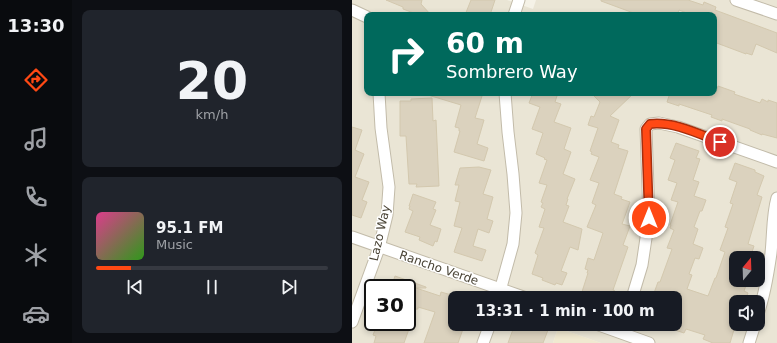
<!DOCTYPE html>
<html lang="en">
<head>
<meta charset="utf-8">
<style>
	:root { --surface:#171b24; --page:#20242c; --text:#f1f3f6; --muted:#9ea1a6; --line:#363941; --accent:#ff4914 }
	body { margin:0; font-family:"DejaVu Sans",sans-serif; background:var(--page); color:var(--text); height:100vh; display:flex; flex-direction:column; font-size:15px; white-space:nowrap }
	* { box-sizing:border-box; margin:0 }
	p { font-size:13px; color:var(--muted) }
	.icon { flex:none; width:22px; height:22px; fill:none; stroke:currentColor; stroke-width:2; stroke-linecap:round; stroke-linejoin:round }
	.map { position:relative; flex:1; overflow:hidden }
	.side { display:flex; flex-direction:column; gap:10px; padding:10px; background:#0d0f14; width:280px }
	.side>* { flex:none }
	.top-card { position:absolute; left:12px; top:12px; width:353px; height:84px; border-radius:8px; box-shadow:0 2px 6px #0003; background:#00695c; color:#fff; overflow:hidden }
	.needle { width:26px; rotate:19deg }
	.tools { position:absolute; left:377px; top:251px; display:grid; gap:8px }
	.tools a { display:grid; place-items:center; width:36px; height:36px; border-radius:8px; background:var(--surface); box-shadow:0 2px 6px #0003; font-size:20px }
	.speed { position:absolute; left:12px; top:279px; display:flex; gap:8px; font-size:20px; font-weight:700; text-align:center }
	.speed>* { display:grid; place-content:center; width:52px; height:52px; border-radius:50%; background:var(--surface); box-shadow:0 2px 6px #0003; line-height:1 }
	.speed .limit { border:2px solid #111; border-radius:6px; background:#fff; color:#111 }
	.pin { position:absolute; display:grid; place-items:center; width:34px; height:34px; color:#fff; margin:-17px; border:2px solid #fff; border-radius:50%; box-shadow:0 1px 4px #0007 }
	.me { position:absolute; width:44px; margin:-22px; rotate:0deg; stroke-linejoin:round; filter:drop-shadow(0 0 3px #0008) }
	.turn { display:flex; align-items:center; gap:14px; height:84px; padding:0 16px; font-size:18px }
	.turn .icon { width:52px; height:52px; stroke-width:2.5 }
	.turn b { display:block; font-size:28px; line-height:34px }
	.side .card { flex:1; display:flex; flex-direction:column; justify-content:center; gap:6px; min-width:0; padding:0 14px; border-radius:8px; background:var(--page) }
	.side .dial { align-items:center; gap:0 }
	.dial b { font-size:52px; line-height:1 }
	.song { display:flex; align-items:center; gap:12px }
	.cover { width:48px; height:48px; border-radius:6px; background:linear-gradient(135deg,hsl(330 70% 55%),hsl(110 70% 35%)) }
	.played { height:4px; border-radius:2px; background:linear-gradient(90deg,var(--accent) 15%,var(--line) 15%) }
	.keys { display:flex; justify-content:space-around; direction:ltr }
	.trip { position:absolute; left:96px; top:291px; width:234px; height:40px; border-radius:8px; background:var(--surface); box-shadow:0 2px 6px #0003; font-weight:700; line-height:40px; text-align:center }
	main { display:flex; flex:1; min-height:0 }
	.tabs { display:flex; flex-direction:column; width:72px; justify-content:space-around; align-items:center; background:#090b0e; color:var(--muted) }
	.tabs .icon { width:28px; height:28px }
	.tabs .on { color:var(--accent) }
	.tabs b { font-size:18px; color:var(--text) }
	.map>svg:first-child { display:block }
	.residential { fill:#eae5d5; fill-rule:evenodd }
	.education { fill:#f0e9d0 }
	.building { fill:#dbd2be; stroke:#d3c8ae }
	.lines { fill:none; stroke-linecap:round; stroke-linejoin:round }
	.minor-casing { stroke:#c2bba9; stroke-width:13 }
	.minor { stroke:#fff; stroke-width:11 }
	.route-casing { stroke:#a62f0d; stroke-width:10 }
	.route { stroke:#ff4914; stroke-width:7 }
	.labels { text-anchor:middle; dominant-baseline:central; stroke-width:3; stroke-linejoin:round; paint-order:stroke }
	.street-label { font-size:12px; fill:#494335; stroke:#fff }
</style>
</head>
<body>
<main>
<nav class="tabs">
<b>13:30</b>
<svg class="icon on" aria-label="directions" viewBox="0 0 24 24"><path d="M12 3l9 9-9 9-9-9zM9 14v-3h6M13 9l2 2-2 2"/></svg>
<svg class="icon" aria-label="music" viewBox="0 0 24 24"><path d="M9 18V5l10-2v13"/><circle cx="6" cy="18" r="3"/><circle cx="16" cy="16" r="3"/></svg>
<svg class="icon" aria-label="phone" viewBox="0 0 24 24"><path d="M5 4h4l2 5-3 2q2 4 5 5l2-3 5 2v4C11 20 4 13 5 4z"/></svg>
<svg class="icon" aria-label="climate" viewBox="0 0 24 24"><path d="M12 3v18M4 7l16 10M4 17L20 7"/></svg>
<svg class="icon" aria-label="car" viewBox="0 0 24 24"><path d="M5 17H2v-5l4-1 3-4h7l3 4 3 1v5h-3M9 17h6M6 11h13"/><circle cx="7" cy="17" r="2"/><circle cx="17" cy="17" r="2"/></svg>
</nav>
<section class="side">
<div class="card dial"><b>20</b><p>km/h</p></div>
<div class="card">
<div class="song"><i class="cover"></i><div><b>95.1 FM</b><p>Music</p></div></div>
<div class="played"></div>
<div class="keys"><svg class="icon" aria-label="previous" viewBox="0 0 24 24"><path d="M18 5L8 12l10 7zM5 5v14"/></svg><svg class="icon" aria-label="pause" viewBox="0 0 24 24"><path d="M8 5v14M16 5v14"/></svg><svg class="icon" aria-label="next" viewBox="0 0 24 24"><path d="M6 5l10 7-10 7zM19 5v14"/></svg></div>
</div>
</section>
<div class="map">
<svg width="425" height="343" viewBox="0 0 425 343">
	<rect width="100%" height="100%" fill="#f5f2e7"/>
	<path class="residential" d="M0 0H155L181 9 184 0H425V343H249L206 328 201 343H0ZM15 15H362V93H15ZM384 258H406V280H384ZM21 288H55V322H21ZM103 298H323V324H103ZM384 302H406V324H384Z"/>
	<path class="education" d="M206 328 249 343H201Z"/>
	<g class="building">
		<path d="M34 0H70L69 4 79 15H67L51 9V7Z"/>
		<path d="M119 0H143L138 15H113Z"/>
		<path d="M249 0H336L351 5 352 2 364 7 363 10 425 33V53L404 44 400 55 394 53V54L362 42V13L361 15H340L327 10 325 15H287L249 1Z"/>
		<path d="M366 86 383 92 382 94 408 103 410 99 416 102V100L425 103V138L410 134V135L398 130V129L370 119V121L359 117 360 115 327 104V106L315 102 318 93H364Z"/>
		<path d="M76 93H120L130 96 123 118 132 120 125 144 136 148 132 161 102 152 108 131H107V128L103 127 109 105 76 95Z"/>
		<path d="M181 93H196L205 96 203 102 209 104 202 122 219 128 212 149 219 152 211 174 223 179 215 199H216L214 205 217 206 211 222 230 229 226 250 218 247 209 271 215 273 210 285 204 283 203 285 190 280 191 278 180 274 186 255 183 253 192 228 187 227 193 209 189 207 191 203 189 202 195 185 187 183 195 160 192 159 193 158 184 154 191 133 180 129 188 107 177 103Z"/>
		<path d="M239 93H282L258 116 267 120 259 142 267 145 266 148 276 151 262 194 270 197 269 199 278 202 270 224 278 226 271 245 276 247 261 290 263 291 261 298H238L229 295 236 273H235L236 270 233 269 236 258 242 260 251 233 235 227 244 205 240 203 247 183 238 180 247 157 239 154 240 152 238 151 246 128 236 125 239 116 242 117 248 102Z"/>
		<path d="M80 98 81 121 84 120 87 186 64 187 65 184H57L54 136H48V101H59V99Z"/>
		<path d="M0 127 10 130 3 150 12 154 3 177 17 182 10 200 15 202 9 218 0 215Z"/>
		<path d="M324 143 347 151 344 158 348 159 341 180 347 182 342 196 354 200 350 211H348L342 227 346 229 341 244 351 248 347 259 343 258 337 274 340 275 335 289 356 296 363 278H364L373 252 368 250 376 228 373 227 381 204 378 203 385 182 377 179 383 163 403 170V172L412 176 405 195 410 197 396 244 402 246 398 258 387 254 386 258H384V280H396L392 291 396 293 392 302H384V323L378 343H361L351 339 353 335 334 329 332 333 323 330V298H316L302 293 306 282H308L320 249 315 248 322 230 318 228 319 225H318L326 202 319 200 325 183 316 180 323 160 318 158Z"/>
		<path d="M127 167 139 170 131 194 141 197 135 219 141 221 137 233 126 229 121 246 134 250 130 261 102 252 110 228 102 226 108 202 103 201 107 185H103L108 168Z"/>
		<path d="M61 194 84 202 81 209 84 210 78 225 89 229 85 242 83 241 81 246 67 240 68 237 53 232 61 211 57 209 58 206H57Z"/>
		<path d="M43 276 74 287V288H64L88 296 89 292 103 296V313L100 322 102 323 101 325 111 329 106 343H72L83 312 66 307V309H64L52 343H22L24 336 21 335 26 322H55V288H39Z"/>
		<path d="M163 324H180L196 330 191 343H156Z"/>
	</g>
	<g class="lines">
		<defs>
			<g id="minor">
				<path d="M384 0 425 14"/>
				<path d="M0 10 15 17"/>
				<path d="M162 15 167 0"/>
				<path d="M0 237 174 298"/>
				<path d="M146 298 161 244 164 213 161 174 156 132 153 93"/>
				<path d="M280 298 290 265 297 218 294 129 298 124 307 123 326 127 425 162"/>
				<path d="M406 314C413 294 416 274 419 253 421 235 420 216 425 198"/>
				<path d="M0 322 27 248 35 215 37 187 29 128 27 93"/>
				<path d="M244 324 297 343"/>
				<path d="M131 343 138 324"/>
				<path d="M397 343 403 324"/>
			</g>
		</defs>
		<use href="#minor" class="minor-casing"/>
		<use href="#minor" class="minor"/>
	</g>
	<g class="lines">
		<defs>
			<path id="route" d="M297 218 294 129 298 124C321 121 347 134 368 142"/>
		</defs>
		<use href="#route" class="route-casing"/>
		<use href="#route" class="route"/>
	</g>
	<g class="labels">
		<g class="street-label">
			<text transform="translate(28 233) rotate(-77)">Lazo Way</text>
			<text transform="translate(87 268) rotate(19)">Rancho Verde</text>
		</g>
	</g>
</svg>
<div class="tools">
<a><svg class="needle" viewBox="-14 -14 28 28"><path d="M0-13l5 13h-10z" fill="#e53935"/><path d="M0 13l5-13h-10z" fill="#9ea1a6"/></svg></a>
<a><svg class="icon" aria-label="sound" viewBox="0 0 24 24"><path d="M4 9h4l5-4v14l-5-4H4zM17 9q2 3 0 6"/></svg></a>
</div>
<div class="speed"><div class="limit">30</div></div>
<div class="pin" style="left:368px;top:142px;background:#d93025"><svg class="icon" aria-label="arrive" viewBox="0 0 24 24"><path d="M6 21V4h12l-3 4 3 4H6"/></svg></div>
<svg class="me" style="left:297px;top:218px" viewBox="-20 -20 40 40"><circle r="17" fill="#ff4914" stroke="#fff" stroke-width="3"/><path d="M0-11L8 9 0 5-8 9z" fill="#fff"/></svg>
<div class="trip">13:31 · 1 min · 100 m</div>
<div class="top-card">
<div class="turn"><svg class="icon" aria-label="right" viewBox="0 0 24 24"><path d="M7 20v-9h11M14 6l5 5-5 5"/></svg><div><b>60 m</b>Sombrero Way</div></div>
</div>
</div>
</main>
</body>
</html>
